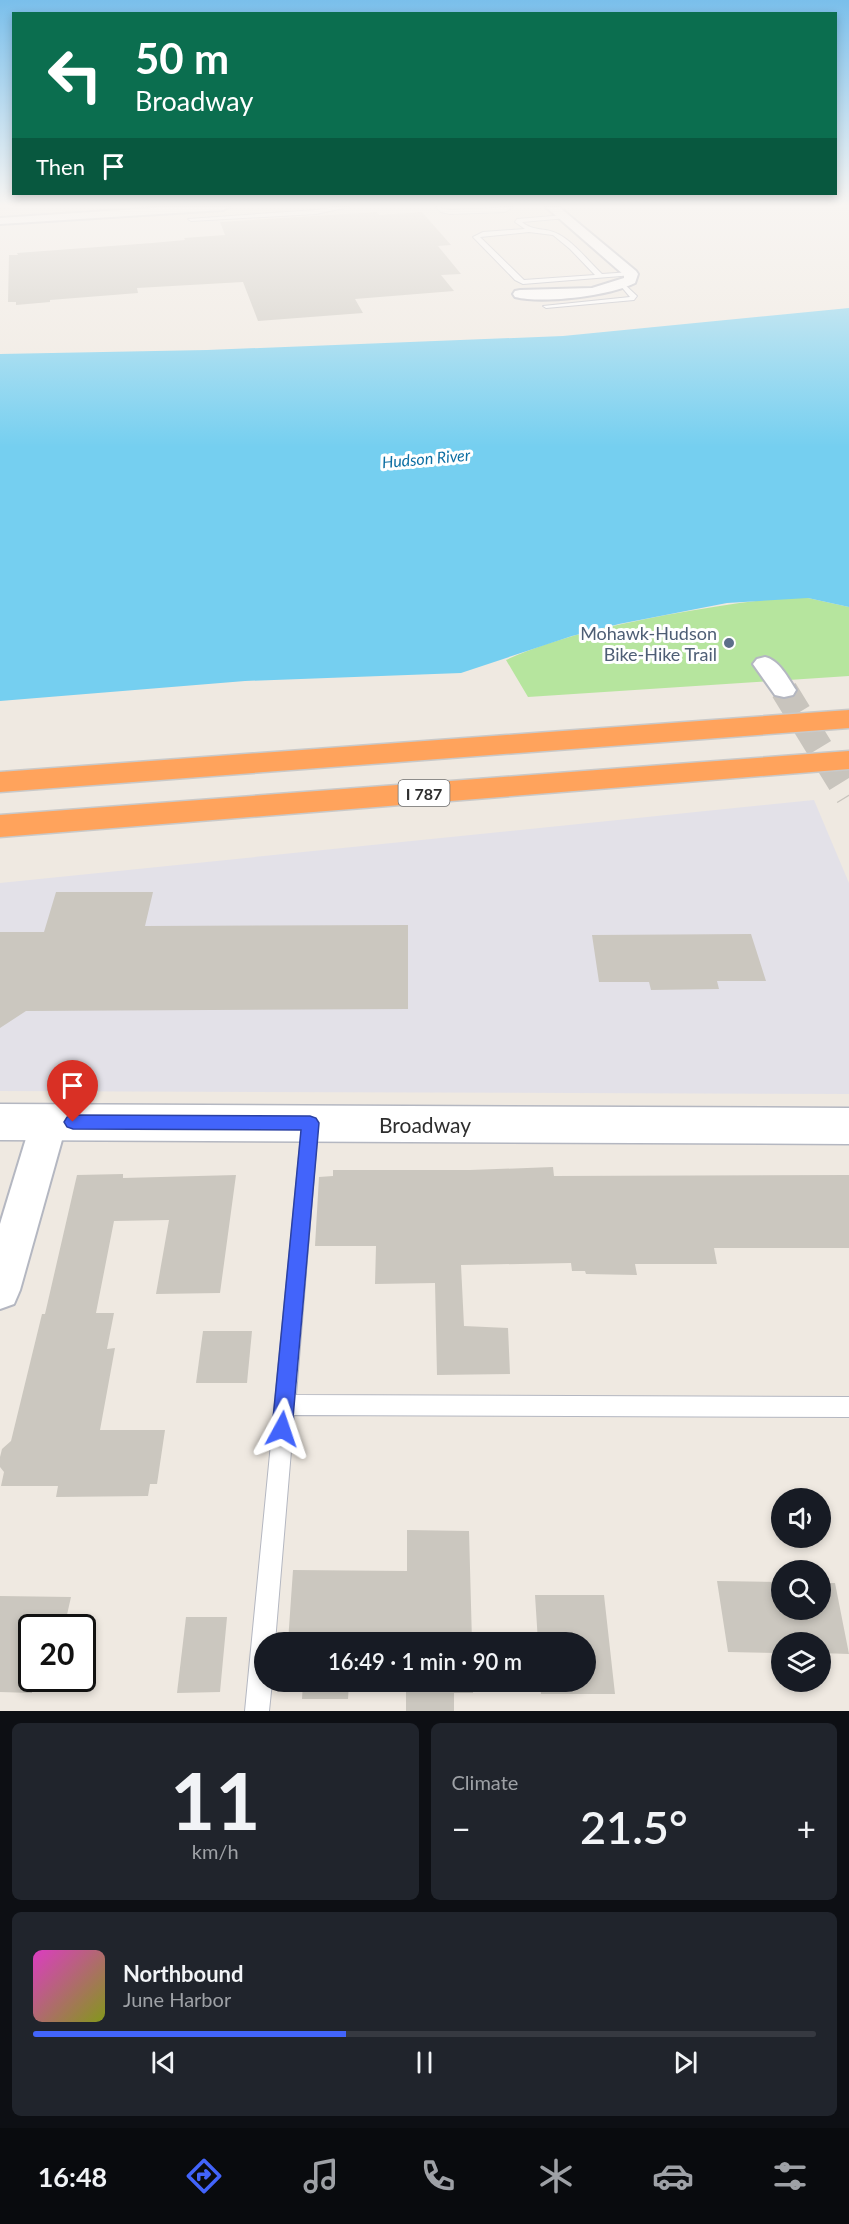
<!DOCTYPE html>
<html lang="en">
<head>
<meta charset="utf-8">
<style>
	:root { --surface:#171b24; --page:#20242c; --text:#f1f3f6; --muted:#9ea1a6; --line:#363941; --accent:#4264fb }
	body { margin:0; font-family:Lato,sans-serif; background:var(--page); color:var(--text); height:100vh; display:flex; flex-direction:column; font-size:22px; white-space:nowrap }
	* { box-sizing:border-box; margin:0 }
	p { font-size:20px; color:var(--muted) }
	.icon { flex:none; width:33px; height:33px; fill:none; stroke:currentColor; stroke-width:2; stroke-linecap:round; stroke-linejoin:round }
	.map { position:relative; height:1711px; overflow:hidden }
	.panel { display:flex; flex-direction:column; gap:12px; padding:12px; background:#0d0f14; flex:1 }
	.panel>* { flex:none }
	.hud { position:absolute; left:12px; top:12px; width:825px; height:183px; border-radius:0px; box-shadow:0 3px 9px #0003; background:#0b6e4f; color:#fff; overflow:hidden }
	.tools { position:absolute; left:771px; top:1488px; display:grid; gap:12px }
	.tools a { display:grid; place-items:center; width:60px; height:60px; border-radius:50%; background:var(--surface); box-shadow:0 3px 9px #0003; font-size:30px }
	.speed { position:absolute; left:18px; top:1614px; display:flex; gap:12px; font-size:30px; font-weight:700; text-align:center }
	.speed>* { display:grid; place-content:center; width:78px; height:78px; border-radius:50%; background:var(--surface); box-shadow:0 3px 9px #0003; line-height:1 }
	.speed .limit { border:3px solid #111; border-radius:9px; background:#fff; color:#111 }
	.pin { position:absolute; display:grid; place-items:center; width:51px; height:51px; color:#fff; margin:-62px -26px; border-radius:50% 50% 50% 0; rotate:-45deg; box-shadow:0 0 6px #0007 }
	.pin .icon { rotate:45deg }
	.me { position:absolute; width:66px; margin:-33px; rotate:5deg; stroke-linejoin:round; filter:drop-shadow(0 0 4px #0008) }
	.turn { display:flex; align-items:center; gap:21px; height:126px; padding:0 24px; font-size:27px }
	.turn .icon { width:78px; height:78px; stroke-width:2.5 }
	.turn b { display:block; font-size:42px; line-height:51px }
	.then { display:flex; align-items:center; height:57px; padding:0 24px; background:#0003; gap:12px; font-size:22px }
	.big { font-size:45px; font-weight:600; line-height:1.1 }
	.panel .card { flex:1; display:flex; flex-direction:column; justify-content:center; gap:9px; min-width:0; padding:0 21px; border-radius:9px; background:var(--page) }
	.panel .dial { align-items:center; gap:0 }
	.dial b { font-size:78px; line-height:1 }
	.song { display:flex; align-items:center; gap:18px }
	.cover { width:72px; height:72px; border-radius:9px; background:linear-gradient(135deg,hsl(310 70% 55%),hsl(70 70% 35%)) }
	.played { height:6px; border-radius:3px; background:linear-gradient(90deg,var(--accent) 40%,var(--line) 40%) }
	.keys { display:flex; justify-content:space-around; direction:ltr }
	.heat { display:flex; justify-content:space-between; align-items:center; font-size:33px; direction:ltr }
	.panel .tiles { flex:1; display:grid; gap:12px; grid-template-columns:1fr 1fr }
	.card:last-child { grid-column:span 2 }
	.trip { position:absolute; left:254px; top:1632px; width:342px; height:60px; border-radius:30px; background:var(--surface); box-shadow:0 3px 9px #0003; font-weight:600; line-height:60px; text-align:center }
	.tabs { display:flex; height:96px; justify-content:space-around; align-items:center; background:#090b0e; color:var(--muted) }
	.tabs .icon { width:42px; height:42px }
	.tabs .on { color:var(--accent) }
	.tabs b { font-size:27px; color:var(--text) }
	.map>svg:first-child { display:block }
	.industrial { fill:#e3e1e8 }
	.green { fill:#b6e59e }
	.water { fill:#75cff0 }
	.building { fill:#cbc7bf }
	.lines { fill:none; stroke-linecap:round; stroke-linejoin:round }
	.street-tunnel { stroke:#c8c4bd; stroke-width:27; stroke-dasharray:27 14; stroke-linecap:butt }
	.lane-casing { stroke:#b4b7c1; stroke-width:2 }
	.street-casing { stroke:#b4b7c1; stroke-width:4 }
	.secondary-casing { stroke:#b4b7c1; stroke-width:3 }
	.highway-casing { stroke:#c9c9c9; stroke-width:3 }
	.lane { fill:#fff; fill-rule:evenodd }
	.street { fill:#fff; fill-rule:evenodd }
	.secondary { fill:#fff; fill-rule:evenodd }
	.highway { fill:#ffa35c; fill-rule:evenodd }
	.route { fill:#4264fb; stroke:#2b41a3; stroke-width:1.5 }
	.service-dot { fill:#5c6f8a; stroke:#fff; stroke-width:2 }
	.labels { text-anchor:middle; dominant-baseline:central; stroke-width:6; stroke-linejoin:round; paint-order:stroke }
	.far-water-label { font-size:16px; font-style:italic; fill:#0d6fa3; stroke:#fff }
	.shield { fill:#fff; stroke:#6d6d6d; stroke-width:1.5 }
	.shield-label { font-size:16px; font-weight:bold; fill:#2e2e2e }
	.service-label { font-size:18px; fill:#4e5e75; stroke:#fff; text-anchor:end }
	.near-street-label { font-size:21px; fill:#2e2e2e; stroke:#fff }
</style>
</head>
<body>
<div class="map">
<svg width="849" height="1711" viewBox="0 0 849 1711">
	<rect width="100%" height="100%" fill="#efe9e1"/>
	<path class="industrial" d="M814 800 849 883V1094L0 1091V883Z"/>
	<path class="green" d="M785 598H808L849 607V676L528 697 506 660C556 637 611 626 666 615 706 608 744 601 785 598Z"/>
	<path class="water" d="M849 308V607L808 598 727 603 619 624 572 636 461 673 245 681 0 701V354L207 350 563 336Z"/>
	<g class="building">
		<path d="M377 212 379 215 422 212 451 245 438 246 461 274 441 275 454 291 355 299 363 313 258 321 243 282 137 288 138 293 50 300V302L16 305V302H8L9 255H18L17 253 152 243 185 240 184 238 225 235 220 222Z"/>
		<path d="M56 892H153L145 926 408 925V1009L26 1011 0 1028V932H44Z"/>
		<path d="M751 934 766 981H717L719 989 651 990 649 982H599L592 935Z"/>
		<path d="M553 1167 554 1176 849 1175V1248H714L717 1264H635L637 1275 586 1274 585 1271H572L571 1263 461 1265 464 1326 508 1328 510 1374 437 1375 435 1283 375 1284 376 1246H315L319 1177 333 1176V1170H470Z"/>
		<path d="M123 1174V1178L236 1175 220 1293 156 1294 169 1220 114 1221 96 1313H114L107 1349 115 1348 100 1430H165L157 1484H150L148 1496 56 1497 58 1486H1L4 1472 0 1467V1457L2 1449 11 1441 42 1314H45L77 1175Z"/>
		<path d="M203 1331H252L247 1383H196Z"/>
		<path d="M407 1530 469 1531 472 1642H288L293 1570 407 1571Z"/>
		<path d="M717 1581 782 1582V1610H820V1583H835L849 1654 820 1653V1642H782V1653L728 1652Z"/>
		<path d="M535 1595H604L615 1694H541L540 1682H585V1642H538Z"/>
		<path d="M0 1596 71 1597 64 1628H32V1693L0 1692Z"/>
		<path d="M186 1617H227L220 1692 177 1693Z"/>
		<path d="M285 1682H473V1693H454V1711H406V1685L349 1683 348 1699H302L303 1683H285Z"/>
	</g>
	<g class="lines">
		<path class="street-tunnel" d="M784 690 849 796"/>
		<defs>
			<g id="lane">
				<path d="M336 207H349L316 214 191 221 188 219 316 210Z"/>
				<path d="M436 207 450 210 513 207 505 212 450 214 441 212Z"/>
				<path d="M565 215 567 218 522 222C533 232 546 227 558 234 575 243 588 261 602 274L631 272 633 275 523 284 515 280 473 237 483 232 525 229 515 222 517 219ZM529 232 553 235 570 249 595 275 524 280 480 237Z"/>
				<path d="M623 283 637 296 634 300 546 308 543 306 630 297 620 285Z"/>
				<path d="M310 1118 316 1120 318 1125 296 1395 849 1397V1417L294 1415 275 1642H264V1682H272L269 1711H245L302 1125 304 1120Z"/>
			</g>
			<g id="street">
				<path d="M168 207H229L223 210 0 224V218Z"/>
				<path d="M546 207H559L636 271 638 274 635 283C609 296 543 304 515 297L513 294 515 291 520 290 592 288 624 278V275Z"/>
				<path d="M765 657C779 660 788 678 796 690L793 695 784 697 775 695 753 664 757 659Z"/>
				<path d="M49 1107 62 1111 67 1122 20 1290 14 1304 0 1309V1224L31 1122 36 1111Z"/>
			</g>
			<path id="secondary" d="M0 1104 849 1108V1144L0 1140Z"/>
			<g id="highway">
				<path d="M849 710V728L0 792V772Z"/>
				<path d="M849 751V769L0 837V815Z"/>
			</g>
		</defs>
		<use href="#lane" class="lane-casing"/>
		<use href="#street" class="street-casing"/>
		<use href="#secondary" class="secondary-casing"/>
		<use href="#highway" class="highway-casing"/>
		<use href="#lane" class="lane"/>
		<use href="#street" class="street"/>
		<use href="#secondary" class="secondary"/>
		<use href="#highway" class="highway"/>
	</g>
	<linearGradient id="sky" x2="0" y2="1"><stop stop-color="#7abfeb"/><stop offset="0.46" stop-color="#f8f5f2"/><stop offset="1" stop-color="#f8f5f2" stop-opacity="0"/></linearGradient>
	<rect width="849" height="447" fill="url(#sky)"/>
	<path class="route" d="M73 1115 310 1116 316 1118 319 1123 292 1429 289 1436 282 1439 275 1436 272 1429 301 1130 73 1129 67 1127 64 1122 67 1117Z"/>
	<circle class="service-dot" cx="729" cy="643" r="6"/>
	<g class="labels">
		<g class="far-water-label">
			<text transform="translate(426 458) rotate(-5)">Hudson River</text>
		</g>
		<rect class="shield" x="398.5" y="780" width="51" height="26" rx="4.5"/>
		<g class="shield-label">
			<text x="424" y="793">I 787</text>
		</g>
		<g class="service-label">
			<text x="717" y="633">Mohawk-Hudson<tspan x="717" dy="21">Bike-Hike Trail</tspan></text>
		</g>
		<g class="near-street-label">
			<text x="425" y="1124">Broadway</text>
		</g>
	</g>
</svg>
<div class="tools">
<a><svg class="icon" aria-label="sound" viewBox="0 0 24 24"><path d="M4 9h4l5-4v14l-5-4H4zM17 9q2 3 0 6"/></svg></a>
<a><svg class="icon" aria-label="search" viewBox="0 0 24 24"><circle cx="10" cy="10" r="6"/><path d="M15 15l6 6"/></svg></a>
<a><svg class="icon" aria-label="layers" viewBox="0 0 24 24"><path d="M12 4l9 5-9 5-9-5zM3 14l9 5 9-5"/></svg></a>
</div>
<div class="speed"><div class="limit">20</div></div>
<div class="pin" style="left:73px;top:1122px;background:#d93025"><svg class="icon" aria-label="arrive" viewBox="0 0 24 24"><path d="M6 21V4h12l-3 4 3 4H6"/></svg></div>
<svg class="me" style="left:282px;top:1429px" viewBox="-20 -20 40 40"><path d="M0-17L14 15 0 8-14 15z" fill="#4264fb" stroke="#fff" stroke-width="4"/></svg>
<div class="trip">16:49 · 1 min · 90 m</div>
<div class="hud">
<div class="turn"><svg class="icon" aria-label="left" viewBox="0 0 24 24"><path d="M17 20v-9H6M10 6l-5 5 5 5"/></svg><div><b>50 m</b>Broadway</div></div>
<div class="then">Then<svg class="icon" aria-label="arrive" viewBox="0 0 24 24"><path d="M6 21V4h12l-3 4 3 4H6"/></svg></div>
</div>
</div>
<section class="panel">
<div class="tiles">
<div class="card dial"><b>11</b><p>km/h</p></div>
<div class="card"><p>Climate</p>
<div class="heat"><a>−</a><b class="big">21.5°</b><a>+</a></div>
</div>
<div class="card">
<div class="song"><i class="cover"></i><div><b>Northbound</b><p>June Harbor</p></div></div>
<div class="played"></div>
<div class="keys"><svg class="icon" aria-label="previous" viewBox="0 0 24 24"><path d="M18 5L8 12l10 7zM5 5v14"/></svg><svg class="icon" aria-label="pause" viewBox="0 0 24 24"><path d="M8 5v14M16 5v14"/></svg><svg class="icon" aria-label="next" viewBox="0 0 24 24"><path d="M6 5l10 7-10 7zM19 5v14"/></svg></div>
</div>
</div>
</section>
<nav class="tabs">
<b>16:48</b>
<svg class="icon on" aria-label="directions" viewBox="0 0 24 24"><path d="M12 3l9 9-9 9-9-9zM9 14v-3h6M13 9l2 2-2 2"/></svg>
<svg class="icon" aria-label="music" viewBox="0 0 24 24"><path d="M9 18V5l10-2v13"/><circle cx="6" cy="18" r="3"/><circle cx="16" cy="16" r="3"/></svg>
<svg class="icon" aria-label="phone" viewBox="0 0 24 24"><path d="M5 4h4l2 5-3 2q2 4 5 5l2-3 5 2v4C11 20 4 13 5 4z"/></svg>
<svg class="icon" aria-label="climate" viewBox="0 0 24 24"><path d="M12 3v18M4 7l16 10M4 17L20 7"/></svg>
<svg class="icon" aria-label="car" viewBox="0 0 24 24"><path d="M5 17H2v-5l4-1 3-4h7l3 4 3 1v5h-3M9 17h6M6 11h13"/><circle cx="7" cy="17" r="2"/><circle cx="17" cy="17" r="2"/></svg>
<svg class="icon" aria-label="filters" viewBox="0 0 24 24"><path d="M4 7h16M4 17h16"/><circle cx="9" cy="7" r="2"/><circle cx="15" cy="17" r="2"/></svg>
</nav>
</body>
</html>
